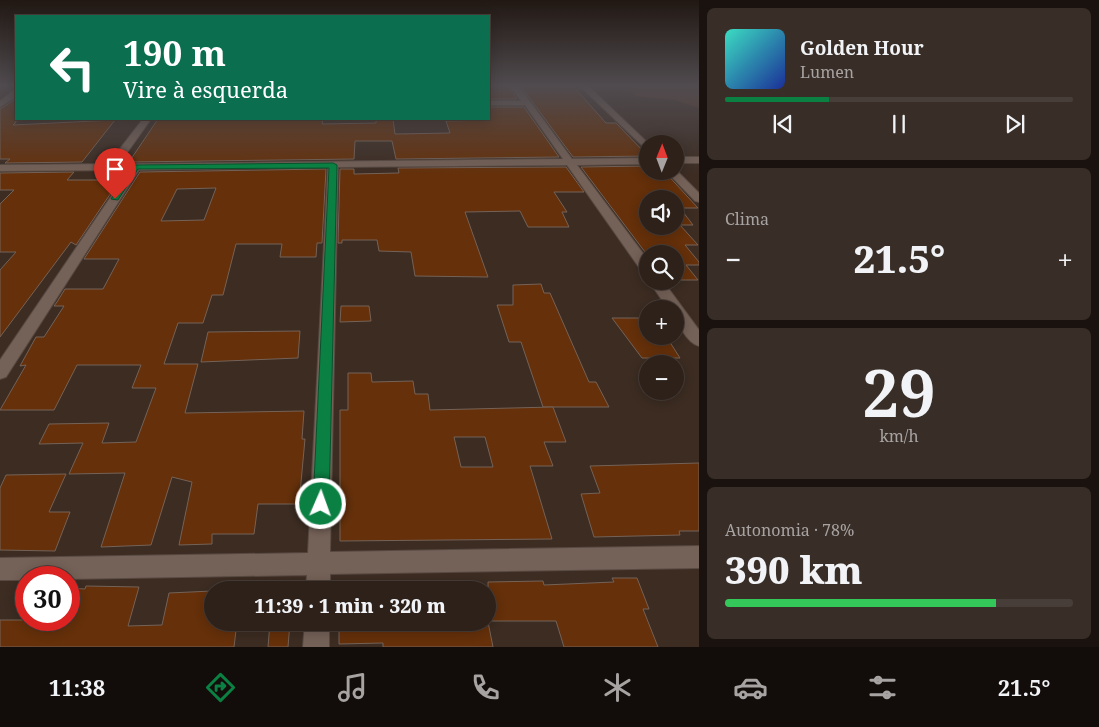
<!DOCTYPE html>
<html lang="pt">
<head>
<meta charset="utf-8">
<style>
	:root { --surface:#2d211a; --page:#392e27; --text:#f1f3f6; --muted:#a7a3a2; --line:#483e39; --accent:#0b8043 }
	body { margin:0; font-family:"Noto Serif",serif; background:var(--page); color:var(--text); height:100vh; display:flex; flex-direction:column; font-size:19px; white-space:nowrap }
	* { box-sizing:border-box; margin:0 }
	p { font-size:16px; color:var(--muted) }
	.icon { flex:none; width:28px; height:28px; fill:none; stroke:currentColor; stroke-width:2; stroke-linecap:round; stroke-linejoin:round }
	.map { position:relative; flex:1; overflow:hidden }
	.side { display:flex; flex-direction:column; gap:8px; padding:8px; background:#19120e; width:400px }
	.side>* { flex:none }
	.banner { position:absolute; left:15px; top:15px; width:475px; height:105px; border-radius:0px; box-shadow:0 2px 12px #0003,0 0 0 1px var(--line); background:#0b6e4f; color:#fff; overflow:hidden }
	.needle { width:32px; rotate:1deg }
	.tools { position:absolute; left:639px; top:135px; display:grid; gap:10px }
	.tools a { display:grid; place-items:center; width:45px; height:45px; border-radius:50%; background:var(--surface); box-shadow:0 2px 12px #0003,0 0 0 1px var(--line); font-size:25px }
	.speed { position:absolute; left:15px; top:566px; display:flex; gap:10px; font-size:25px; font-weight:700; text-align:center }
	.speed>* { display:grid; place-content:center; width:65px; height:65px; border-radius:50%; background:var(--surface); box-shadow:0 2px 12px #0003,0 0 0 1px var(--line); line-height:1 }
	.speed .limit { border:8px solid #d22; background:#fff; color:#111 }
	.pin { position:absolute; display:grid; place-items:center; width:42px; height:42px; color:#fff; margin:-51px -21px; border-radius:50% 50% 50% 0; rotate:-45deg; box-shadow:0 0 5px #0007 }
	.pin .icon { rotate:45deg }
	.me { position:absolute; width:55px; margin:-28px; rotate:2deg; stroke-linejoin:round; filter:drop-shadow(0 0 4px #0008) }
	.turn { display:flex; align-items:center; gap:18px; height:105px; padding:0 25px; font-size:22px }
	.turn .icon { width:65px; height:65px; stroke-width:2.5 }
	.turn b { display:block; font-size:35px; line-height:42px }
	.big { font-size:38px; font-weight:800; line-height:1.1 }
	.side .widget { flex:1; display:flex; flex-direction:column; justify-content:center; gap:8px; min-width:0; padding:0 18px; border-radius:8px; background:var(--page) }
	.side .dial { align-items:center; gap:0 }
	.dial b { font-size:65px; line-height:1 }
	.song { display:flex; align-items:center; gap:15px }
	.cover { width:60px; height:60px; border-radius:8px; background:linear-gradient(135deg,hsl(170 70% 55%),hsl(230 70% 35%)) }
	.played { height:5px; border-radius:2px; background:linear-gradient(90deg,var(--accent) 30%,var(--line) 30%) }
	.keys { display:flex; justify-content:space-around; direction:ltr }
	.heat { display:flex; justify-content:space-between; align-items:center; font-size:28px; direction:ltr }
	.charge { height:8px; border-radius:4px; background:linear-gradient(90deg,#34c759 78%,var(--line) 0) }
	.trip { position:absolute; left:204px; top:581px; width:292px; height:50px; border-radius:25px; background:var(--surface); box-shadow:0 2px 12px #0003,0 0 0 1px var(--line); font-weight:800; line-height:50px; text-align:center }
	.tabs { display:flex; height:80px; justify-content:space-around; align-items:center; background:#120d0a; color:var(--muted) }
	.tabs .icon { width:35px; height:35px }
	.tabs .selected { color:var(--accent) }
	.tabs b { font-size:22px; color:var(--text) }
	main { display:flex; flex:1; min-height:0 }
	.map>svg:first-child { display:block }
	.green { fill:#5c3925 }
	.building { fill:#65300a; stroke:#756257; fill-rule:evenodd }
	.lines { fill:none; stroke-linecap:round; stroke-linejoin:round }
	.minor-casing { stroke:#574941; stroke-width:2 }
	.minor { fill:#746157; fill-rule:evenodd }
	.route { fill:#0b8043; stroke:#07532c }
</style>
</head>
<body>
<main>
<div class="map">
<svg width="699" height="647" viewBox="0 0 699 647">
	<rect width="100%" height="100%" fill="#3c2c22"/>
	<path class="green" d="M628 85H699V108L675 100 635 96Z"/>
	<g class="building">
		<path d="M489 85H508L517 99H489Z"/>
		<path d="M520 85H572L606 123H616L648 156 573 157Z"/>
		<path d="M16 99V122L13 125 115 120 82 162 5 163 10 159H0V109Z"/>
		<path d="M489 107H524L559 157 396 159 392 141H355L354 159 129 162 158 119H323L322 124 376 123V119H393L395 134 450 133 446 121 489 120Z"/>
		<path d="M648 166V171H664L698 208H680L693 225H680L698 245H685L699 262V265H686L698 280H675V254H648V256L581 167ZM648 199H675V226H648Z"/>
		<path d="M566 167 584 192H554L567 212H562L569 227H528L520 211 465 212 488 277 415 276 411 252 379 251 377 240H342V243H338L340 169H354V174L399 173 398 168Z"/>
		<path d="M326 169 322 243H317L316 257H280L282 244H236L223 295H212L203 323H178L164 364H198L185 413 304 411 302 439H305L299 504H258L254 534H212V544L179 545 192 482 172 477 151 545 101 547 125 473 69 474 83 443 39 444 49 424 109 423 102 443 136 442 156 388H132L141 365H77L54 410H0L26 365 20 366 36 337H44L64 306H54L57 302 65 289H103L119 259H84L140 172ZM216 188 204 220 161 221 177 189Z"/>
		<path d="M74 172 67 180H117L122 172H125L76 245 71 242 0 337V270L16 252H0V204L14 190H0V173Z"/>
		<path d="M541 284 544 293H550L589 382H596L609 407H543L521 342H509L497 305H513V285Z"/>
		<path d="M341 306H369L371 321 340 322Z"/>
		<path d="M612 318H648V336H666L680 358H642Z"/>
		<path d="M300 331 298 358 201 362 208 332Z"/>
		<path d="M348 373H371L372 382 413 381 415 394H428L430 410 553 407 566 442H544L553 466H530L552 539 340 541V410H348ZM454 437H485L493 467H461Z"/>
		<path d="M699 463V531H679L680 535 594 537 581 494 600 493 590 466Z"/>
		<path d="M66 474 49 512H70L55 551 0 550V488L6 475Z"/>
		<path d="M612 578H637L649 609H643L658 647H564L556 621H488V582L543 581 544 585 614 582Z"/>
		<path d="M86 586 139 587 128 626 162 625 169 593 212 591V622H237L234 647H0V620H69V588L85 589Z"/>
		<path d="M270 622H290L288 647H268Z"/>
		<path d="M339 622H488L493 647H383V643L339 644Z"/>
	</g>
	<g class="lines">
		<defs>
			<g id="minor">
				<path d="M510 85H518L572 159 648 158V164L577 165 648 260V274L643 273 567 165 338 167 330 552 699 546V568L330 574V590H306L307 575 69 579 26 578V580H0V558L308 553 328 167 139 170 6 377 0 379V360L129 170 0 171V165L108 164 143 119H151L119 164 563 159 525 105H489V101H521Z"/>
				<path d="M579 85H587L649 144 648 151Z"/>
				<path d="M13 91H16V97L0 107V101Z"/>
				<rect x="675" y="157" width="24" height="6"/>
				<path d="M675 169 699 193V202L695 201 666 171H675Z"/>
				<path d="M649 281H663L699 330V346C687 343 675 321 675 309H668Z"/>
				<path d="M305 622H329V647H303Z"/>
			</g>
		</defs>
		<use href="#minor" class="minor-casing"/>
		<use href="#minor" class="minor"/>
	</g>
	<linearGradient id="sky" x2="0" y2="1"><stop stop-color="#211813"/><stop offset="0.49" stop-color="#504b4f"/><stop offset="1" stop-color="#504b4f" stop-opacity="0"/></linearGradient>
	<rect width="699" height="175" fill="url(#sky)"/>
	<path class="route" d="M333 163 337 165 329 504 326 509 321 511 315 509 313 504 329 168 138 169 118 200 111 199 133 165H136Z"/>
</svg>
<div class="tools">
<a><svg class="needle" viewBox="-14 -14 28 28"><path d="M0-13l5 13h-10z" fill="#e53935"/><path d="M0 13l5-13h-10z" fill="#a7a3a2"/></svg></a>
<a><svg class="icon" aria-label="sound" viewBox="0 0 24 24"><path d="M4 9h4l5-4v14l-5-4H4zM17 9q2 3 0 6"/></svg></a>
<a><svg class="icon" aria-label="search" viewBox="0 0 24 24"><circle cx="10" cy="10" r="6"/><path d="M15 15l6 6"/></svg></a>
<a>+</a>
<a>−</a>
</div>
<div class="speed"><div class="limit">30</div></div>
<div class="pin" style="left:115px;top:199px;background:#d93025"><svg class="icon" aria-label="arrive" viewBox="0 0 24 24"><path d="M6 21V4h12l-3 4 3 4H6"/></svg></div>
<svg class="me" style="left:321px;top:504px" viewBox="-20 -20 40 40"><circle r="17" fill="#0b8043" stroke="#fff" stroke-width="3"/><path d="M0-11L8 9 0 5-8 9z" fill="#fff"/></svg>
<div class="trip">11:39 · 1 min · 320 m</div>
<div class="banner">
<div class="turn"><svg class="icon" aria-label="left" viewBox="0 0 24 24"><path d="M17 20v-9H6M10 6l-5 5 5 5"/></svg><div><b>190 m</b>Vire à esquerda</div></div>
</div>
</div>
<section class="side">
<div class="widget">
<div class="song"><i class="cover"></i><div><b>Golden Hour</b><p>Lumen</p></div></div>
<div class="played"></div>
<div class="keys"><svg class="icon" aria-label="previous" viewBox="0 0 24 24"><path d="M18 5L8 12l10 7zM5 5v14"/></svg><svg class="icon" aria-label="pause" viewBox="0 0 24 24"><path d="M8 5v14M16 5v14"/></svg><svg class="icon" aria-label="next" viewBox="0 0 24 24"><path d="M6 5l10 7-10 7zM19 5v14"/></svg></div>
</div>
<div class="widget"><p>Clima</p>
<div class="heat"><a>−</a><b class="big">21.5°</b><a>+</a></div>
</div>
<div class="widget dial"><b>29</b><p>km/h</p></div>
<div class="widget"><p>Autonomia · 78%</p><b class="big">390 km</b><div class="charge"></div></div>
</section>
</main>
<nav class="tabs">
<b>11:38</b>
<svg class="icon selected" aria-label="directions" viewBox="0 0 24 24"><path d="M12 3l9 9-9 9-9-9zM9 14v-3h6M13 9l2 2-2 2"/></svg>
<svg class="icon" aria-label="music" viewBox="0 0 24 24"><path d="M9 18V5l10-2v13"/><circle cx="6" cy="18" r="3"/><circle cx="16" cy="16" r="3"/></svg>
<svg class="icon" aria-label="phone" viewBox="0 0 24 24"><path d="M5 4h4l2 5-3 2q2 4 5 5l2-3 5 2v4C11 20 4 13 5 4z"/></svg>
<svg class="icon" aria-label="climate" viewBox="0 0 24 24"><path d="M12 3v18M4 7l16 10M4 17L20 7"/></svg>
<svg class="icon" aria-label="car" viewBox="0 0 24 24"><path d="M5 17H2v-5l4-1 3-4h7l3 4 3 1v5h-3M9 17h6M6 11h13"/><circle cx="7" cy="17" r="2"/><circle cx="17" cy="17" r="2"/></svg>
<svg class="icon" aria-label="filters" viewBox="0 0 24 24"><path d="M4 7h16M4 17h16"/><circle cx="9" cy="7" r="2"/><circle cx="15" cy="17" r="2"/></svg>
<b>21.5°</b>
</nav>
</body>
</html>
